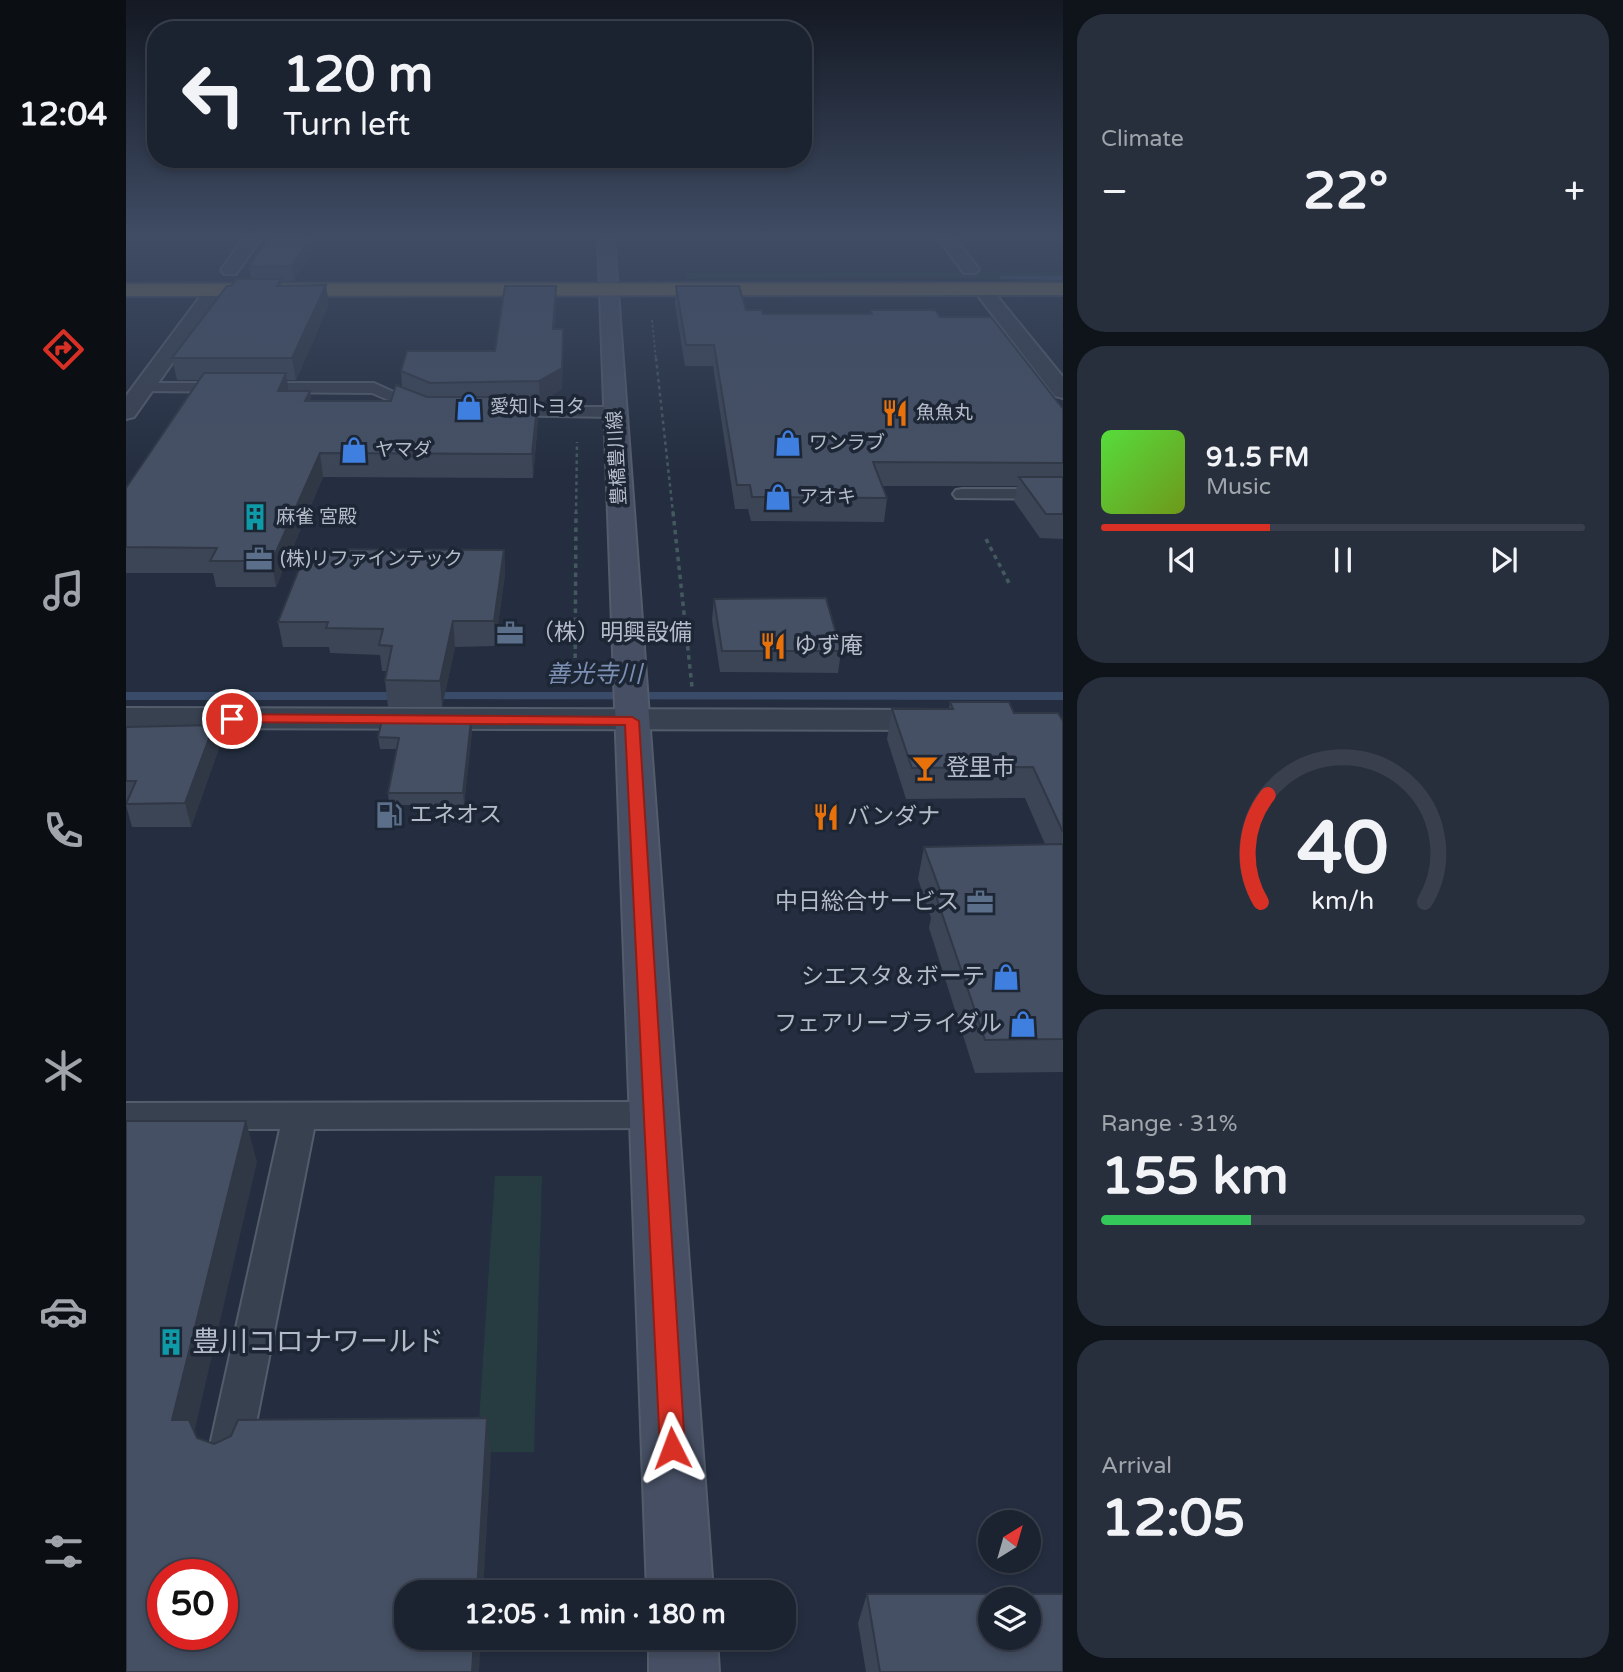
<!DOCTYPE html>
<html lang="en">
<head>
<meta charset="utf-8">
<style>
	:root { --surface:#1b2230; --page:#282f3c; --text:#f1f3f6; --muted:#a0a4ab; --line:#393f4c; --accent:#d93025 }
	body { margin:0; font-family:"Varela Round","Noto Sans JP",sans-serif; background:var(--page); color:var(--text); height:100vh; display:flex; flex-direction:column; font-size:26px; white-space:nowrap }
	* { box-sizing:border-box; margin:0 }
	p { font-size:23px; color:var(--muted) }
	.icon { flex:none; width:38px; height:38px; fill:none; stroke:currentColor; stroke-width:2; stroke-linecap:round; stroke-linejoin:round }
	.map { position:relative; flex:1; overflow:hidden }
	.details { display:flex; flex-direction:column; gap:14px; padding:14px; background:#0f131a; width:560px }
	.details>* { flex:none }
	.guide { position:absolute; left:21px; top:21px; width:665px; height:147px; border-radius:28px; box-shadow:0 4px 10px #0003,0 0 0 2px var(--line); background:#1b2230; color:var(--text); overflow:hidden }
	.needle { width:46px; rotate:37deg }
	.buttons { position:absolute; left:852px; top:1510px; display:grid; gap:14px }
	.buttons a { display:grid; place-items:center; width:63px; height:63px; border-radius:50%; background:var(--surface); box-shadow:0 4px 10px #0003,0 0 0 2px var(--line); font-size:35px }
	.speed { position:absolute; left:21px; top:1559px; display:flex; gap:14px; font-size:35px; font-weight:700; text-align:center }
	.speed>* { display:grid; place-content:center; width:91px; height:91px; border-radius:50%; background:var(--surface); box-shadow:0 4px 10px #0003,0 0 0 2px var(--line); line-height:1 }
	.speed .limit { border:10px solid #d22; background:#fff; color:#111 }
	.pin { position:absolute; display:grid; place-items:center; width:60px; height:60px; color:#fff; margin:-30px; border:4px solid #fff; border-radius:50%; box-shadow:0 2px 7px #0007 }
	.me { position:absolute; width:77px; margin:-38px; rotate:357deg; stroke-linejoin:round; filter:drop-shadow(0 0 5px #0008) }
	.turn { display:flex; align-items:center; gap:24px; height:147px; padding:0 21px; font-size:32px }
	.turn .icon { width:91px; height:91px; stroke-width:2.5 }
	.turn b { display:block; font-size:49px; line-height:60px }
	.big { font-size:52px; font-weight:700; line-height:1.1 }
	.details .tile { flex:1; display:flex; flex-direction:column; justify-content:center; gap:10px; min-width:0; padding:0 24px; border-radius:28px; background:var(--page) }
	.details .dial { align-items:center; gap:0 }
	.dial svg { height:182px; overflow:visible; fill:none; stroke:var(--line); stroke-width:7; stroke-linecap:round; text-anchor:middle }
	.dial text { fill:var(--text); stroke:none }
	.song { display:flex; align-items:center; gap:21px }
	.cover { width:84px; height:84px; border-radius:10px; background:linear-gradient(135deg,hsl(110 70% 55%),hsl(80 70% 35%)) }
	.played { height:7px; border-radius:4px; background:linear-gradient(90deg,var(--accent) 35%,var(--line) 35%) }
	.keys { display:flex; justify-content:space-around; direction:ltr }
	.heat { display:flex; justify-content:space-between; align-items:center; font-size:38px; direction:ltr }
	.charge { height:10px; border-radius:5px; background:linear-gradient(90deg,#34c759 31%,var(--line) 0) }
	.trip { position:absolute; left:268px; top:1580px; width:402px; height:70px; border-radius:28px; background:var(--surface); box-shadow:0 4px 10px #0003,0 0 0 2px var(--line); font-weight:700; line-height:70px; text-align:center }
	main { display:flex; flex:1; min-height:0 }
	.tabs { display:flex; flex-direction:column; width:126px; justify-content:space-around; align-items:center; background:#0b0e13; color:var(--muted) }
	.tabs .icon { width:49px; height:49px }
	.tabs .current { color:var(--accent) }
	.tabs b { font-size:32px; color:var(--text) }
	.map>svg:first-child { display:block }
	.green { fill:#263c41 }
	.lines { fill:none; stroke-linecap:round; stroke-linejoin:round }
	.stream { fill:#394b69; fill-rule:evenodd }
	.lane-casing { stroke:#535c6a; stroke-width:4 }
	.street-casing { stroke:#535c6a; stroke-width:4 }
	.secondary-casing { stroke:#535c6a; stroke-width:4 }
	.highway-casing { stroke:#404957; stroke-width:4 }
	.path-far2 { stroke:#44595e; stroke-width:2; stroke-dasharray:2.5 2.5; stroke-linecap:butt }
	.path-far1 { stroke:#44595e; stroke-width:2.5; stroke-dasharray:3.5 3.5; stroke-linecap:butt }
	.path { stroke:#44595e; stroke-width:3.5; stroke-dasharray:4.5 4.5; stroke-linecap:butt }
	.lane { fill:#384150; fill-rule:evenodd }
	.street { fill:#384150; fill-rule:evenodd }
	.secondary { fill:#464f63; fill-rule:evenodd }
	.highway { fill:#766b55; fill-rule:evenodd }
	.wall { fill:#3b4556 }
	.shaded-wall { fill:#303846 }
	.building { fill:#455064; stroke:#303846; stroke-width:2; fill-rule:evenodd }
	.route { fill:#d93025; stroke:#8d1f18; stroke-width:2 }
	.labels { text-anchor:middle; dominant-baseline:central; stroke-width:7; stroke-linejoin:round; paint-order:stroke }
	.far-poi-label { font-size:19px; fill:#b4bcca; stroke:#1d2635; text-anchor:start }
	.far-street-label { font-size:19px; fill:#b4bcca; stroke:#1d2635 }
	.poi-label { font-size:23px; fill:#b4bcca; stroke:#1d2635; text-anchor:start }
	.water-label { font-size:24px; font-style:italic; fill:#7c8fb2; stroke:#1d2635 }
	.near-poi-label { font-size:28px; fill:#b4bcca; stroke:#1d2635; text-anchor:start }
</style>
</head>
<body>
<main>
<nav class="tabs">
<b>12:04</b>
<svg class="icon current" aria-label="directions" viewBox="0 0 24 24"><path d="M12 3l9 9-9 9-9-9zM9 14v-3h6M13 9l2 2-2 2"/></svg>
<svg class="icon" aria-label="music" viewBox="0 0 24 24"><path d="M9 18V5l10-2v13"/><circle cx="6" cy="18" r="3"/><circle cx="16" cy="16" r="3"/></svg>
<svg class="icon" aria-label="phone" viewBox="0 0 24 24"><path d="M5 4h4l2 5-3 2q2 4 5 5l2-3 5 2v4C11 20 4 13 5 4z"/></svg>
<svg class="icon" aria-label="climate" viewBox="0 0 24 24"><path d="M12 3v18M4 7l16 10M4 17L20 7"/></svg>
<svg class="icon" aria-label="car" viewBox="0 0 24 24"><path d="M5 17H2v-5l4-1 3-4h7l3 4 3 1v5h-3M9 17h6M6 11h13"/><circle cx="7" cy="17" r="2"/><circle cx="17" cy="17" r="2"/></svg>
<svg class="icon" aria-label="filters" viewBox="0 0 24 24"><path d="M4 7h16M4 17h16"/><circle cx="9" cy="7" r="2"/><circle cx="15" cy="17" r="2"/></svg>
</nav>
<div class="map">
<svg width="937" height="1672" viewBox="0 0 937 1672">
	<rect width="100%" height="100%" fill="#242e40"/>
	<g class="green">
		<path d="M904 271 937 272V282L823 278 561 279 560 273Z"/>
		<path d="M369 1176H416L408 1452H351Z"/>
	</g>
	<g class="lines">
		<g class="stream">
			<path d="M875 276H937V280L873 279Z"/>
			<path d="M0 692H278L284 696 278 700H0Z"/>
			<path d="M301 692H937V700L297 699 295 696 297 693Z"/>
		</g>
		<defs>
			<g id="lane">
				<path d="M18 383H248L307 410 305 413H293L246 393 13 391 10 388Z"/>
				<path d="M376 407H489L497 412 489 417 370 415 368 412Z"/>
				<path d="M836 489H937V499L830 498 827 494 830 490Z"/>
				<path d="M528 1102 540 1106 545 1115 540 1124 528 1128 188 1129 123 1459 117 1474 102 1480 87 1474 81 1459 154 1129H0V1103Z"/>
			</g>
			<g id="street">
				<path d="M119 237H136L110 274H98L95 270Z"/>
				<path d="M811 237H828L853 269 850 273H838Z"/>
				<path d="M856 283 862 285 937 377V398L929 396 850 293 847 289 850 285Z"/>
				<path d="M89 284 98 290 8 417 0 419V396L82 286Z"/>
				<path d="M0 708 817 710 829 713 834 720 829 727 817 730 0 728Z"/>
			</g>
			<g id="secondary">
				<path d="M472 237H488L587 1592H521Z"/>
				<path d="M523 1638H591L593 1672H523Z"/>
			</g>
			<path id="highway" d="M937 283V295L0 296V284Z"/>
		</defs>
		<use href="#lane" class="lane-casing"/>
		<use href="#street" class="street-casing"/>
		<use href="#secondary" class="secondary-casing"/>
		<use href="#highway" class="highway-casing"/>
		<path class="path-far2" d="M526 320 530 359"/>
		<g class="path-far1">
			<path d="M530 358 547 513"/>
			<path d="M450 513 451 442"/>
		</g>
		<g class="path">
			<path d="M547 512 566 687"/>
			<path d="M860 539 884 585"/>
			<path d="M449 685 450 512"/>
		</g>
		<use href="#lane" class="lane"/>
		<use href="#street" class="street"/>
		<use href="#secondary" class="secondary"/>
		<use href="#highway" class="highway"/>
	</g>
	<g class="wall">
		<path d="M143 237H194L168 281H155L156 286 203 305 170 380H161L163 391H184L185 401H265L276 387 275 371 369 351 430 286 429 329H437L436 389 414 403H412V420L407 478 197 477 150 587H90L87 573H0V488L73 380H51L46 358 105 286 125 279 123 267Z"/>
		<path d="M550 286 620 310 637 314H744V310L814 317 937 409V539L914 538 888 501 891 486H756L761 498 758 522 625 521 622 509H609L587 366H559L549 305Z"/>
		<path d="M378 550 379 574 369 646 329 647 316 707H262L259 680 261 671H256L254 655 204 653 203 647H157L152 622Z"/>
		<path d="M588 599 715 651 712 673 594 672 586 620Z"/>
		<path d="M824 702 937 721V1072L849 1073 803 928 805 918 792 879 798 847 919 844 899 798 780 799 761 739 766 709H823Z"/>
		<path d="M88 725 93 748 65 827H6L0 805V727Z"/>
		<path d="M346 732 338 805H263L262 793 271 749H254L252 737Z"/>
		<path d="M741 1594 937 1672H740L732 1623Z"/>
	</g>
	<g class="shaded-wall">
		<path d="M184 237H194L168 281 166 266Z"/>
		<path d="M200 285 203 305 170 380 166 358Z"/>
		<path d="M430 286V304L428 350 427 329Z"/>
		<path d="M437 329 436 389 414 403 413 381Z"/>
		<path d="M160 373 163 395 152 391Z"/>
		<path d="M184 391 187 413 179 401Z"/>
		<path d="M412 397V420L407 478 406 454Z"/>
		<path d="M194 453 197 477 150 587 146 561Z"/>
		<path d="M378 550 379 574 369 646 368 621Z"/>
		<path d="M327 621 329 647 316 707 314 681Z"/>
		<path d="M345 721 346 732 338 805 337 793Z"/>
		<path d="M88 725 93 748 65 827 59 803Z"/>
		<path d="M120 1121 131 1162 62 1459 46 1420Z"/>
		<path d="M361 1418 365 1457 357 1592H351Z"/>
		<path d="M348 1638H355L353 1672H346Z"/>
	</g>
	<g class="building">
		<path d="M143 237H184L166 266 123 267Z"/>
		<path d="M110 279H155L151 286 200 285 166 358H46L101 286H105Z"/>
		<path d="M379 286H430L427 329H437L436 368 413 381 304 383 275 371 281 351H369Z"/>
		<path d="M550 286H613L620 310H636L637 314H746L744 310H809L814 317H865L937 409V463L747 462 761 498 626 497 624 485H611L588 345H560Z"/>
		<path d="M78 373H160L152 391H184L179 401H265L270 385 301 397H412L406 454 194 453 146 561H84L91 548 0 547V488Z"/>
		<path d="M893 477H937V514H920Z"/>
		<path d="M181 549 378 550 368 621H327L314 681 259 680 266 646 253 645 257 629 200 628 202 622H152Z"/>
		<path d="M700 598 715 651H596L588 599Z"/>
		<path d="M824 702H883L888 713H932L937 721V832L907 767 786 768 766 709H827Z"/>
		<path d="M256 720 345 721 337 793H262L273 738 252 737Z"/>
		<path d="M88 725 59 803 0 804 10 781H0V727Z"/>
		<path d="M937 844V1039L859 1040 810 896H816L798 847Z"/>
		<path d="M0 1121H120L46 1420H63L71 1438 88 1444 105 1436 112 1420 361 1418 351 1592H280V1638H348L346 1672H0ZM37 1575H96V1634H37Z"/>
		<path d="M741 1594H937V1672H754ZM864 1600H903V1638H864Z"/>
	</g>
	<linearGradient id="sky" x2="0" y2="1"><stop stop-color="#141923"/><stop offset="0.5" stop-color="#3f4c64"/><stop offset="1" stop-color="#3f4c64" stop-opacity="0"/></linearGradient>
	<rect width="937" height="472" fill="url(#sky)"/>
	<path class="route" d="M106 714 506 717 513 721 559 1448 555 1457 546 1460 537 1457 534 1448 499 725 101 722 99 719Z"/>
	<defs>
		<symbol id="shop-bare" viewBox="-9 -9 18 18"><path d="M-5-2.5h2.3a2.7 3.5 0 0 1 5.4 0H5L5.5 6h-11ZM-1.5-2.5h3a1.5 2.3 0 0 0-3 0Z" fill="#3f7fe0" stroke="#1d2635" stroke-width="2.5" paint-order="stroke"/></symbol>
		<symbol id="restaurant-bare" viewBox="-9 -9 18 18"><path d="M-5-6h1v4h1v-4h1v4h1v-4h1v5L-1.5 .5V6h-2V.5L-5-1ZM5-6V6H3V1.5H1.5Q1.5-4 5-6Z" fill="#e8710a" stroke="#1d2635" stroke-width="2.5" paint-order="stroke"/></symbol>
		<symbol id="building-bare" viewBox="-9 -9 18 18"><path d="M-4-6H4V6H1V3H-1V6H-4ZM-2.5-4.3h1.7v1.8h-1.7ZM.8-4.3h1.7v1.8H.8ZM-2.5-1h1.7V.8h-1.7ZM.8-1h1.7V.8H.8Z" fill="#0f9aa8" stroke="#1d2635" stroke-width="2.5" paint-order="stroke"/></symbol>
		<symbol id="office-bare" viewBox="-9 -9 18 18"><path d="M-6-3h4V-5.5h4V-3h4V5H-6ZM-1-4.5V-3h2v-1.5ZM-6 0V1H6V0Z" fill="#5c6f8a" stroke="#1d2635" stroke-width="2.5" paint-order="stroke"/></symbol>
		<symbol id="bar-bare" viewBox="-9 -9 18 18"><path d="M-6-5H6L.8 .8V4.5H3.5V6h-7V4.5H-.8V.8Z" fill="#e8710a" stroke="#1d2635" stroke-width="2.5" paint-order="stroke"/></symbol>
		<symbol id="fuel-bare" viewBox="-9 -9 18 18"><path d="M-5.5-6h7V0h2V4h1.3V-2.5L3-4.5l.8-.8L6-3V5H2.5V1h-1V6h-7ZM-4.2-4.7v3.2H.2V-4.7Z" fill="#5c6f8a" stroke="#1d2635" stroke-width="2.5" paint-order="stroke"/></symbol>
	</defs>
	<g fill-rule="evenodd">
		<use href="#shop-bare" x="324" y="388" width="38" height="38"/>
		<use href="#restaurant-bare" x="750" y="394" width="38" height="38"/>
		<use href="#shop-bare" x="643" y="424" width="38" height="38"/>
		<use href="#shop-bare" x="209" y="431" width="38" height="38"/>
		<use href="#shop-bare" x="633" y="478" width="38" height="38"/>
		<use href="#building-bare" x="110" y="498" width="38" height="38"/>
		<use href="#office-bare" x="114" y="540" width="38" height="38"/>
		<use href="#office-bare" x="365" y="614" width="38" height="38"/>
		<use href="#restaurant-bare" x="628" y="627" width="38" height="38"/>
		<use href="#bar-bare" x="780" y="749" width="38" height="38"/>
		<use href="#fuel-bare" x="244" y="796" width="38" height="38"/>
		<use href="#restaurant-bare" x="681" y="798" width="38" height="38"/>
		<use href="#office-bare" x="835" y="883" width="38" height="38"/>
		<use href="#shop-bare" x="861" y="958" width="38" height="38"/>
		<use href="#shop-bare" x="878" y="1005" width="38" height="38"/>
		<use href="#building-bare" x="26" y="1323" width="38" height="38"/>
	</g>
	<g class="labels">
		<g class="far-poi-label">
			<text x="364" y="407">愛知トヨタ</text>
			<text x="790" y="413">魚魚丸</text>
			<text x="683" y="443">ワンラブ</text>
			<text x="249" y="450">ヤマダ</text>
			<text x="673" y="497">アオキ</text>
			<text x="150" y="517">麻雀 宮殿</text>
			<text x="154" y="559">(株)リファインテック</text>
		</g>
		<g class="far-street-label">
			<text transform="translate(491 458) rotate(-93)">豊橋豊川線</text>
		</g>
		<g class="poi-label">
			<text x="405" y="633">（株）明興設備</text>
			<text x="668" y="646">ゆず庵</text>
			<text x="820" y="768">登里市</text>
			<text x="284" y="815">エネオス</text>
			<text x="721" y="817">バンダナ</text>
			<text x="833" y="902" text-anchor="end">中日総合サービス</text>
			<text x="859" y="977" text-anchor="end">シエスタ＆ボーテ</text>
			<text x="876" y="1024" text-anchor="end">フェアリーブライダル</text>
		</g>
		<g class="water-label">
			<text x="468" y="674">善光寺川</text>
		</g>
		<g class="near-poi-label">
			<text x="66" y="1342">豊川コロナワールド</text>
		</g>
	</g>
</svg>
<div class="buttons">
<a><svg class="needle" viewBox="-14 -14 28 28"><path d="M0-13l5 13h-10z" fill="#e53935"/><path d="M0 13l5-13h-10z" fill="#a0a4ab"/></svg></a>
<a><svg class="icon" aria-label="layers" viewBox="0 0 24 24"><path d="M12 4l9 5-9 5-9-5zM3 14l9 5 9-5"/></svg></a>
</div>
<div class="speed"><div class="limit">50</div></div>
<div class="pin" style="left:106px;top:719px;background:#d93025"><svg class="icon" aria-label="arrive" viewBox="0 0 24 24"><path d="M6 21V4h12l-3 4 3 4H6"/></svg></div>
<svg class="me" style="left:546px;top:1448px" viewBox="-20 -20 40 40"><path d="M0-17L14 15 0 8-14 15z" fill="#d93025" stroke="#fff" stroke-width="4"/></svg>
<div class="trip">12:05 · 1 min · 180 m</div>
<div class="guide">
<div class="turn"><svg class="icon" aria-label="left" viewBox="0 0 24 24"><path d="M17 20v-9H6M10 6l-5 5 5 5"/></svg><div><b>120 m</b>Turn left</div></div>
</div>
</div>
<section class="details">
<div class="tile"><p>Climate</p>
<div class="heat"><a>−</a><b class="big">22°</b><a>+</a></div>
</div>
<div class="tile">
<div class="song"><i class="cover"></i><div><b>91.5 FM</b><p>Music</p></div></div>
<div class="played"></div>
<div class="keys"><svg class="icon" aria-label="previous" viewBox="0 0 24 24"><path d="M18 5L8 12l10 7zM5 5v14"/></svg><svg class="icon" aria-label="pause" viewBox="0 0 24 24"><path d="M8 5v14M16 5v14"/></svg><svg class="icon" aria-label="next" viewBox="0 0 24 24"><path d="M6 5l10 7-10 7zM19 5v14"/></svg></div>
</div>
<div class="tile dial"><svg viewBox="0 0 100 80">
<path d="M14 69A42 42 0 1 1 86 69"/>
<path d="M14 69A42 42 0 0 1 17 22" stroke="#d93025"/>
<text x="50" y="56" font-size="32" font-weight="700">40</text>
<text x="50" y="72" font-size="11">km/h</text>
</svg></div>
<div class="tile"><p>Range · 31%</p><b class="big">155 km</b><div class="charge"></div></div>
<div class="tile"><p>Arrival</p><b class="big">12:05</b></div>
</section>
</main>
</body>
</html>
